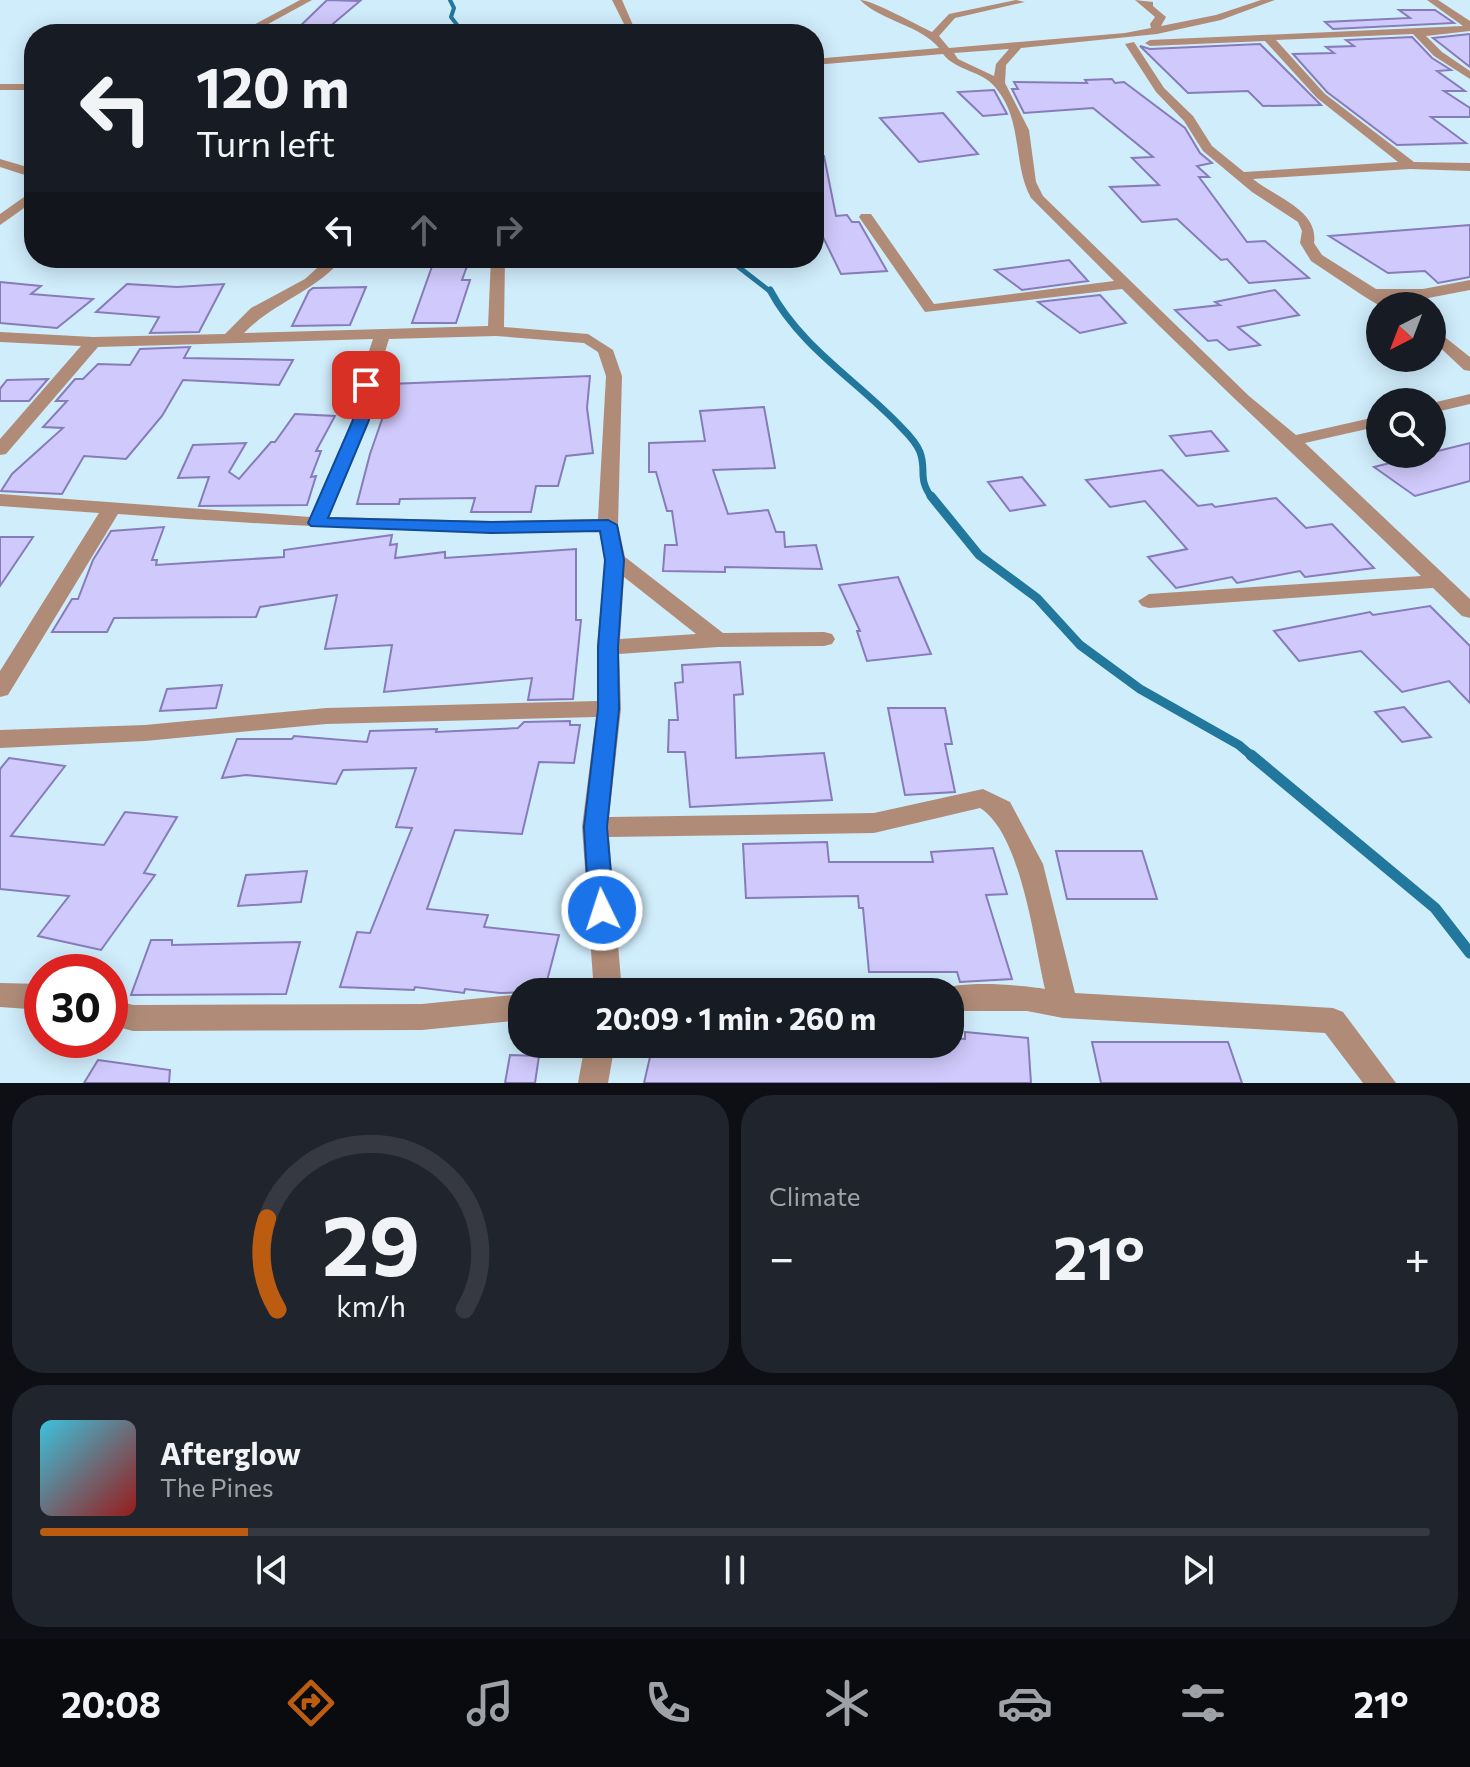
<!DOCTYPE html>
<html lang="en">
<head>
<meta charset="utf-8">
<style>
	:root { --surface:#171b24; --page:#20242c; --text:#f1f3f6; --muted:#9ea1a6; --line:#363941; --accent:#bb5c11 }
	body { margin:0; font-family:Commissioner,sans-serif; background:var(--page); color:var(--text); height:100vh; display:flex; flex-direction:column; font-size:30px; white-space:nowrap }
	* { box-sizing:border-box; margin:0 }
	p { font-size:26px; color:var(--muted) }
	.icon { flex:none; width:44px; height:44px; fill:none; stroke:currentColor; stroke-width:2; stroke-linecap:round; stroke-linejoin:round }
	.map { position:relative; height:1083px; overflow:hidden }
	.panel { display:flex; flex-direction:column; gap:12px; padding:12px; background:#0d0f14; flex:1 }
	.panel>* { flex:none }
	.hud { position:absolute; left:24px; top:24px; width:800px; height:244px; border-radius:32px; box-shadow:0 4px 20px #0003; background:#171b24; color:var(--text); overflow:hidden }
	.needle { width:52px; rotate:222deg }
	.fabs { position:absolute; left:1366px; top:292px; display:grid; gap:16px }
	.fabs a { display:grid; place-items:center; width:80px; height:80px; border-radius:50%; background:var(--surface); box-shadow:0 4px 20px #0003; font-size:40px }
	.speed { position:absolute; left:24px; top:954px; display:flex; gap:16px; font-size:40px; font-weight:700; text-align:center }
	.speed>* { display:grid; place-content:center; width:104px; height:104px; border-radius:50%; background:var(--surface); box-shadow:0 4px 20px #0003; line-height:1 }
	.speed .limit { border:12px solid #d22; background:#fff; color:#111 }
	.pin { position:absolute; display:grid; place-items:center; width:68px; height:68px; color:#fff; margin:-34px; border-radius:16px; box-shadow:0 4px 12px #0006 }
	.me { position:absolute; width:88px; margin:-44px; rotate:356deg; stroke-linejoin:round; filter:drop-shadow(0 0 6px #0008) }
	.turn { display:flex; align-items:center; gap:28px; height:168px; padding:0 40px; font-size:36px }
	.turn .icon { width:104px; height:104px; stroke-width:2.5 }
	.turn b { display:block; font-size:56px; line-height:68px }
	.lanes { display:flex; align-items:center; height:76px; padding:0 40px; background:#0003; justify-content:center; gap:40px; direction:ltr }
	.lanes .off { opacity:.35 }
	.big { font-size:60px; font-weight:700; line-height:1.1 }
	.panel .tile { flex:1; display:flex; flex-direction:column; justify-content:center; gap:12px; min-width:0; padding:0 28px; border-radius:32px; background:var(--page) }
	.panel .dial { align-items:center; gap:0 }
	.dial svg { height:208px; overflow:visible; fill:none; stroke:var(--line); stroke-width:7; stroke-linecap:round; text-anchor:middle }
	.dial text { fill:var(--text); stroke:none }
	.song { display:flex; align-items:center; gap:24px }
	.cover { width:96px; height:96px; border-radius:12px; background:linear-gradient(135deg,hsl(190 70% 55%),hsl(0 70% 35%)) }
	.played { height:8px; border-radius:4px; background:linear-gradient(90deg,var(--accent) 15%,var(--line) 15%) }
	.keys { display:flex; justify-content:space-around; direction:ltr }
	.heat { display:flex; justify-content:space-between; align-items:center; font-size:44px; direction:ltr }
	.panel .tiles { flex:1; display:grid; gap:12px; grid-template-columns:1fr 1fr }
	.tile:last-child { grid-column:span 2 }
	.trip { position:absolute; left:508px; top:978px; width:456px; height:80px; border-radius:32px; background:var(--surface); box-shadow:0 4px 20px #0003; font-weight:700; line-height:80px; text-align:center }
	.tab-bar { display:flex; height:128px; justify-content:space-around; align-items:center; background:#090b0e; color:var(--muted) }
	.tab-bar .icon { width:56px; height:56px }
	.tab-bar .active { color:var(--accent) }
	.tab-bar b { font-size:36px; color:var(--text) }
	.map>svg:first-child { display:block }
	.lines { fill:none; stroke-linecap:round; stroke-linejoin:round }
	.stream-far4 { stroke:#22789c; stroke-width:4 }
	.stream-far3 { stroke:#22789c; stroke-width:5 }
	.stream-far2 { stroke:#22789c; stroke-width:7 }
	.stream-far1 { stroke:#22789c; stroke-width:9 }
	.stream { stroke:#22789c; stroke-width:11 }
	.building { fill:#d0c9fb; stroke:#867cb9; stroke-width:2 }
	.street { fill:#b08c78; fill-rule:evenodd }
	.route { fill:#1a73e8; stroke:#114b97; stroke-width:2 }
</style>
</head>
<body>
<div class="map">
<svg width="1470" height="1083" viewBox="0 0 1470 1083">
	<rect width="100%" height="100%" fill="#d0edfc"/>
	<g class="lines">
		<path class="stream-far4" d="M450 0 454 8 451 17 464 34"/>
		<path class="stream-far3" d="M727 258 771 292"/>
		<path class="stream-far2" d="M770 290C801 348 858 381 901 427 907 433 917 444 920 452 927 471 917 478 932 498"/>
		<path class="stream-far1" d="M931 496 979 555 1037 598 1080 645 1140 689 1239 745 1253 757"/>
		<path class="stream" d="M1251 755 1435 908 1470 953"/>
	</g>
	<g class="building">
		<path d="M327 0 360 1 321 34H292Z"/>
		<path d="M1399 10H1435L1454 23 1333 29 1325 22 1410 18Z"/>
		<path d="M1470 34V67L1433 38Z"/>
		<path d="M1412 37 1432 58 1451 70 1437 71 1465 91H1444L1470 108V117H1431L1466 143 1397 145 1327 92 1293 54 1334 53 1326 47 1354 46 1346 40Z"/>
		<path d="M1260 44 1321 105 1263 106 1248 91 1188 93 1140 46 1150 49Z"/>
		<path d="M1112 79 1115 83 1124 82 1185 128 1200 153 1212 163 1197 166 1209 177H1199L1247 242 1265 241 1309 278 1249 283 1227 259 1221 260 1177 219 1142 222 1110 187 1159 185 1132 158 1153 157 1093 108 1024 113 1012 89H1018L1014 82 1087 83 1085 80Z"/>
		<path d="M994 90 1007 114 983 116 958 92Z"/>
		<path d="M943 113 978 154 919 162 880 118Z"/>
		<path d="M824 156 836 216 847 215 852 222H859L887 271 841 274 821 233H814V157Z"/>
		<path d="M1470 225V277L1438 283 1425 271 1388 273 1329 236Z"/>
		<path d="M435 258H470L462 280H470L456 323H412Z"/>
		<path d="M1069 260 1088 281 1022 290 995 270Z"/>
		<path d="M0 282 41 286 31 294 93 299 57 328 0 323Z"/>
		<path d="M127 284 177 287 224 284 199 332 150 333 159 317 96 312Z"/>
		<path d="M366 287 350 325 292 326 309 291 313 288Z"/>
		<path d="M1275 290 1299 315 1238 327 1260 345 1229 350 1217 340 1208 341 1175 310 1220 305 1215 302Z"/>
		<path d="M1100 295 1126 323 1080 333 1038 302Z"/>
		<path d="M190 347 184 358 293 360 279 385 183 380 162 416 126 459 84 456 62 494 1 491 12 474 63 428 43 427 67 401H56L75 379H83L98 364 130 365 140 349Z"/>
		<path d="M590 376 587 408 593 453 566 456 558 486H536L531 512H471L475 498 400 499 399 504H357L370 454 387 405H381L389 384Z"/>
		<path d="M48 379 29 401H0V389L7 380Z"/>
		<path d="M764 407 775 468 713 470 728 514 768 510 776 532H784L785 547 816 545 822 569 725 567V572L663 571 665 545H677L672 511H667L656 472H649V443L705 441 700 411Z"/>
		<path d="M295 414 335 416 316 451H321L311 477 316 476 307 505 199 506 209 477 178 478 193 445 246 443 229 472 239 479 271 442H275Z"/>
		<path d="M1211 431 1228 451 1186 456 1170 436Z"/>
		<path d="M1470 443V481L1415 496 1374 467Z"/>
		<path d="M1162 470 1198 506 1212 504 1215 507 1276 498 1306 528 1332 524 1374 568 1305 577 1300 571 1237 583 1232 577 1176 588 1148 557 1187 549 1145 501 1110 507 1086 480Z"/>
		<path d="M1022 477 1045 505 1010 511 988 482Z"/>
		<path d="M164 527 152 560H157L156 565 284 557V550L392 535 390 545 397 544 395 558 445 552V558L576 549V620H581L573 699 528 700 532 678 384 692 392 645 325 649 337 595 260 607 256 617 114 618 107 632H52L72 599H78L93 560 111 531Z"/>
		<path d="M0 537H33L0 586Z"/>
		<path d="M898 577 931 654 867 661 857 631H860L839 585Z"/>
		<path d="M1430 606 1470 646V703L1449 681 1402 692 1361 651 1299 661 1274 631 1370 612 1373 615Z"/>
		<path d="M740 662 743 694 734 695 736 758 824 753 832 800 690 807 685 752H668L669 720H678L675 683 683 682 682 665Z"/>
		<path d="M222 685 216 708 160 711 167 689Z"/>
		<path d="M1404 707 1431 737 1402 742 1375 712Z"/>
		<path d="M888 708H945L952 744H945L955 792 905 795Z"/>
		<path d="M570 721V725H580L574 763 539 762 522 834 455 830 427 909 488 915 484 927 559 935 544 992 500 993 465 989 464 993 415 987 414 990 340 987 357 932 370 933 412 828 396 827 416 768 343 770 336 784 246 775 222 778 237 739H292L294 736 367 742 370 731 437 729 436 732 518 728 524 722Z"/>
		<path d="M9 758 65 766 11 836 104 845 125 812 177 817 144 873 155 875 101 950 38 936 69 896 0 889V769Z"/>
		<path d="M827 842 829 862H933L931 852 993 848 1007 894 986 895 1012 979 960 982 957 972H869L863 908H859L858 896 746 898 743 844Z"/>
		<path d="M1056 851H1142L1157 899H1067Z"/>
		<path d="M307 871 301 902 238 906 246 875Z"/>
		<path d="M151 940H172V945L300 942 286 994 131 995Z"/>
		<path d="M965 1032 1028 1038 1031 1083H644L653 1044H950V1038L965 1039Z"/>
		<path d="M1092 1042H1228L1242 1083H1101Z"/>
		<path d="M510 1055 539 1056 535 1083H505Z"/>
		<path d="M98 1060 170 1070 169 1083H84Z"/>
	</g>
	<g class="lines">
		<g class="street">
			<path d="M300 0H312L250 34H237Z"/>
			<path d="M612 0H622L636 32H628Z"/>
			<path d="M860 0C872 0 917 25 932 32L949 14 1016 0 1025 2 955 18 939 36 949 48 1125 33 1151 28 1150 24 1155 17 1135 0 1153 2V6L1166 17 1161 26 1216 15 1261 0H1275L1221 20 1157 34 1021 48 1006 65 1005 83 1029 130 1036 182 1043 196 1249 396 1296 435 1380 416V426L1305 443 1470 599V618L1462 616 1433 588 1149 608 1142 606 1138 601 1149 594 1421 576C1322 480 1220 387 1122 289L925 312 859 217 861 214H871L934 304 1114 281 1031 198C1012 163 1024 121 995 87 983 71 956 71 943 54L814 65V59L939 48C920 25 883 22 860 0ZM1009 49 996 64 994 76 958 59 954 53Z"/>
			<path d="M1427 0H1438L1470 21V31L1426 36 1442 52 1470 71V79L1434 56 1413 34 1276 40 1325 94 1414 162 1470 163V171L1410 169 1253 179C1275 197 1319 210 1314 243L1322 255 1376 289H1423L1470 280V290L1423 299H1390L1399 306H1380L1365 297 1311 261 1300 243 1302 231 1298 222 1252 192 1203 151 1184 121 1156 92 1125 44 1134 42 1164 88 1193 116 1212 146 1244 172 1398 162 1317 98 1265 41 1150 46 1145 43 1150 40 1463 26Z"/>
			<rect x="0" y="84" width="34" height="6"/>
			<path d="M0 159 34 169V178L0 167Z"/>
			<path d="M34 190V201L0 225V214Z"/>
			<path d="M328 258H343C315 292 274 302 244 333L488 326 491 258H505L504 327 588 334 613 350 622 376 618 525 625 557 723 633 824 632 832 634 835 639 832 644 824 646 718 647 619 654 621 709 609 817 874 813 983 789 1010 802 1043 864 1075 993 1333 1008 1343 1012 1396 1083H1363L1325 1033 1063 1018 1027 1011H950V992H938C953 979 1024 985 1045 989 1034 942 1021 833 980 808L874 833 609 837 622 992H594L582 827 596 717 326 724 145 741 0 748V730L145 725 326 708 597 701V647L605 560 599 531C436 534 280 526 118 514L8 695 0 697V671L99 513 0 506V494L310 517 352 420 349 410 373 339 98 347 6 454 0 455V439L81 346 0 342V332L93 337 225 334 251 308 305 279ZM496 336 584 343 598 352 606 376 598 519 491 521 329 517 370 420 367 410 389 339ZM624 577 696 634 620 639Z"/>
			<path d="M1432 327 1470 357V371L1464 370 1432 340Z"/>
			<path d="M1470 394V404L1432 413V403Z"/>
			<path d="M0 983 42 984V1010L0 1007Z"/>
			<path d="M522 994V1020L422 1030 133 1031 110 1025V999L133 1005 422 1004Z"/>
			<path d="M585 1044H615L608 1083H578Z"/>
		</g>
	</g>
	<path class="route" d="M366 380 374 385 366 410 369 420 328 518 491 522 608 520 617 525 624 560 618 647 619 709 607 827 614 910 610 917 602 920 593 917 589 910 584 827 598 709V647L605 560 600 531 491 533 311 526 308 523 353 420 350 410 358 385Z"/>
</svg>
<div class="fabs">
<a><svg class="needle" viewBox="-14 -14 28 28"><path d="M0-13l5 13h-10z" fill="#e53935"/><path d="M0 13l5-13h-10z" fill="#9ea1a6"/></svg></a>
<a><svg class="icon" aria-label="search" viewBox="0 0 24 24"><circle cx="10" cy="10" r="6"/><path d="M15 15l6 6"/></svg></a>
</div>
<div class="speed"><div class="limit">30</div></div>
<div class="pin" style="left:366px;top:385px;background:#d93025"><svg class="icon" aria-label="arrive" viewBox="0 0 24 24"><path d="M6 21V4h12l-3 4 3 4H6"/></svg></div>
<svg class="me" style="left:602px;top:910px" viewBox="-20 -20 40 40"><circle r="17" fill="#1a73e8" stroke="#fff" stroke-width="3"/><path d="M0-11L8 9 0 5-8 9z" fill="#fff"/></svg>
<div class="trip">20:09 · 1 min · 260 m</div>
<div class="hud">
<div class="turn"><svg class="icon" aria-label="left" viewBox="0 0 24 24"><path d="M17 20v-9H6M10 6l-5 5 5 5"/></svg><div><b>120 m</b>Turn left</div></div>
<div class="lanes"><svg class="icon" aria-label="left" viewBox="0 0 24 24"><path d="M17 20v-9H6M10 6l-5 5 5 5"/></svg><svg class="icon off" aria-label="ahead" viewBox="0 0 24 24"><path d="M12 20V5M6 11l6-6 6 6"/></svg><svg class="icon off" aria-label="right" viewBox="0 0 24 24"><path d="M7 20v-9h11M14 6l5 5-5 5"/></svg></div>
</div>
</div>
<section class="panel">
<div class="tiles">
<div class="tile dial"><svg viewBox="0 0 100 80">
<path d="M14 69A42 42 0 1 1 86 69"/>
<path d="M14 69A42 42 0 0 1 10 34" stroke="#bb5c11"/>
<text x="50" y="56" font-size="32" font-weight="700">29</text>
<text x="50" y="72" font-size="11">km/h</text>
</svg></div>
<div class="tile"><p>Climate</p>
<div class="heat"><a>−</a><b class="big">21°</b><a>+</a></div>
</div>
<div class="tile">
<div class="song"><i class="cover"></i><div><b>Afterglow</b><p>The Pines</p></div></div>
<div class="played"></div>
<div class="keys"><svg class="icon" aria-label="previous" viewBox="0 0 24 24"><path d="M18 5L8 12l10 7zM5 5v14"/></svg><svg class="icon" aria-label="pause" viewBox="0 0 24 24"><path d="M8 5v14M16 5v14"/></svg><svg class="icon" aria-label="next" viewBox="0 0 24 24"><path d="M6 5l10 7-10 7zM19 5v14"/></svg></div>
</div>
</div>
</section>
<nav class="tab-bar">
<b>20:08</b>
<svg class="icon active" aria-label="directions" viewBox="0 0 24 24"><path d="M12 3l9 9-9 9-9-9zM9 14v-3h6M13 9l2 2-2 2"/></svg>
<svg class="icon" aria-label="music" viewBox="0 0 24 24"><path d="M9 18V5l10-2v13"/><circle cx="6" cy="18" r="3"/><circle cx="16" cy="16" r="3"/></svg>
<svg class="icon" aria-label="phone" viewBox="0 0 24 24"><path d="M5 4h4l2 5-3 2q2 4 5 5l2-3 5 2v4C11 20 4 13 5 4z"/></svg>
<svg class="icon" aria-label="climate" viewBox="0 0 24 24"><path d="M12 3v18M4 7l16 10M4 17L20 7"/></svg>
<svg class="icon" aria-label="car" viewBox="0 0 24 24"><path d="M5 17H2v-5l4-1 3-4h7l3 4 3 1v5h-3M9 17h6M6 11h13"/><circle cx="7" cy="17" r="2"/><circle cx="17" cy="17" r="2"/></svg>
<svg class="icon" aria-label="filters" viewBox="0 0 24 24"><path d="M4 7h16M4 17h16"/><circle cx="9" cy="7" r="2"/><circle cx="15" cy="17" r="2"/></svg>
<b>21°</b>
</nav>
</body>
</html>
